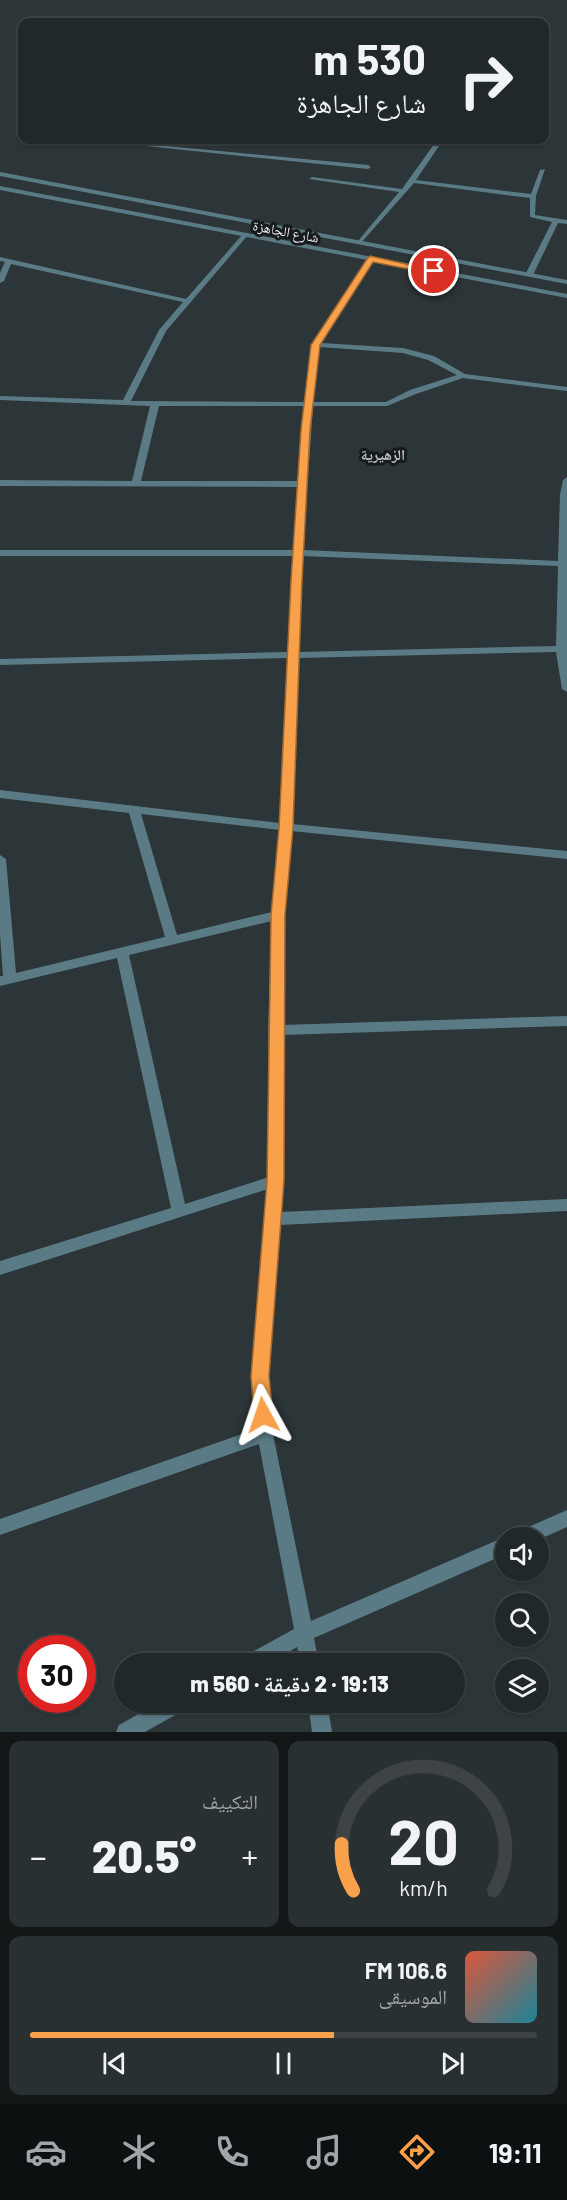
<!DOCTYPE html>
<html lang="ar">
<head>
<meta charset="utf-8">
<style>
	:root { --surface:#212829; --page:#293031; --text:#f1f3f6; --muted:#a2a6a8; --line:#3e4446; --accent:#f8a14a }
	body { margin:0; font-family:Barlow,"Noto Naskh Arabic",sans-serif; background:var(--page); color:var(--text); direction:rtl; height:100vh; display:flex; flex-direction:column; font-size:22px; white-space:nowrap }
	* { box-sizing:border-box; margin:0 }
	p { font-size:20px; color:var(--muted) }
	.icon { flex:none; width:33px; height:33px; fill:none; stroke:currentColor; stroke-width:2; stroke-linecap:round; stroke-linejoin:round }
	.map { position:relative; height:1732px; overflow:hidden; direction:ltr }
	.panel { display:flex; flex-direction:column; gap:9px; padding:9px; background:#121617; flex:1 }
	.panel>* { flex:none }
	.top-card { position:absolute; left:18px; top:18px; width:531px; height:126px; border-radius:12px; box-shadow:0 2px 4px #0004,0 0 0 2px var(--line); direction:rtl; background:#212829; color:var(--text); overflow:hidden }
	.tools { position:absolute; left:495px; top:1527px; display:grid; gap:12px }
	.tools a { display:grid; place-items:center; width:54px; height:54px; border-radius:50%; background:var(--surface); box-shadow:0 2px 4px #0004,0 0 0 2px var(--line); font-size:30px }
	.speed { position:absolute; left:18px; top:1635px; display:flex; gap:12px; font-size:30px; font-weight:700; text-align:center }
	.speed>* { display:grid; place-content:center; width:78px; height:78px; border-radius:50%; background:var(--surface); box-shadow:0 2px 4px #0004,0 0 0 2px var(--line); line-height:1 }
	.speed .limit { border:9px solid #d22; background:#fff; color:#111 }
	.pin { position:absolute; display:grid; place-items:center; width:51px; height:51px; color:#fff; margin:-26px; border:3px solid #fff; border-radius:50%; box-shadow:0 2px 6px #0007 }
	.me { position:absolute; width:66px; margin:-33px; rotate:355deg; stroke-linejoin:round; filter:drop-shadow(0 0 4px #0008) }
	.turn { display:flex; align-items:center; gap:21px; height:126px; padding:0 24px; font-size:27px }
	.turn .icon { width:78px; height:78px; stroke-width:2.5 }
	.turn b { display:block; font-size:42px; line-height:51px }
	.big { font-size:45px; font-weight:800; line-height:1.1 }
	.panel .tile { flex:1; display:flex; flex-direction:column; justify-content:center; gap:9px; min-width:0; padding:0 21px; border-radius:12px; background:var(--page) }
	.panel .dial { align-items:center; gap:0 }
	.dial svg { height:156px; overflow:visible; fill:none; stroke:var(--line); stroke-width:7; stroke-linecap:round; text-anchor:middle }
	.dial text { fill:var(--text); stroke:none }
	.song { display:flex; align-items:center; gap:18px }
	.cover { width:72px; height:72px; border-radius:9px; background:linear-gradient(135deg,hsl(10 70% 55%),hsl(190 70% 35%)) }
	.played { height:6px; border-radius:3px; background:linear-gradient(90deg,var(--accent) 60%,var(--line) 60%) }
	.keys { display:flex; justify-content:space-around; direction:ltr }
	.heat { display:flex; justify-content:space-between; align-items:center; font-size:33px; direction:ltr }
	.panel .tiles { flex:1; display:grid; gap:9px; grid-template-columns:1fr 1fr }
	.tile:last-child { grid-column:span 2 }
	.trip { position:absolute; left:114px; top:1653px; width:351px; height:60px; border-radius:30px; background:var(--surface); box-shadow:0 2px 4px #0004,0 0 0 2px var(--line); font-weight:800; line-height:60px; text-align:center; direction:rtl }
	.menu { display:flex; height:96px; justify-content:space-around; align-items:center; background:#0d1010; color:var(--muted) }
	.menu .icon { width:42px; height:42px }
	.menu .selected { color:var(--accent) }
	.menu b { font-size:27px; color:var(--text) }
	.map>svg:first-child { display:block }
	.lines { fill:none; stroke-linecap:round; stroke-linejoin:round }
	.minor { fill:#5a7b85; fill-rule:evenodd }
	.tertiary { fill:#5a7b85; fill-rule:evenodd }
	.route { fill:#f8a14a; stroke:#a16930; stroke-width:1.5 }
	.labels { text-anchor:middle; dominant-baseline:central; stroke-width:6; stroke-linejoin:round; paint-order:stroke }
	.far-street-label { font-size:14px; fill:#eaeff1; stroke:#181b1d }
	.far-quarter-label { font-size:15px; font-weight:bold; fill:#b8c2c5; stroke:#181b1d }
</style>
</head>
<body>
<div class="map">
<svg width="567" height="1732" viewBox="0 0 567 1732">
	<rect width="100%" height="100%" fill="#2c3537"/>
	<g class="lines">
		<g class="minor">
			<path d="M88 140H104L368 165 371 167 368 169Z"/>
			<path d="M437 140H443L416 180 531 194 540 170 545 169 536 196 535 215 567 220V224L558 223 532 277 525 275 552 222 530 217V198L414 183 360 244 357 242 358 241 399 192 309 179 312 177 402 189Z"/>
			<path d="M243 234 248 235 166 331 131 401 305 402 312 345 368 259 371 257 374 259 321 343 403 348 434 356 465 374 567 387V391L463 378 416 394 387 406H313L303 550 558 561 560 495 563 480 567 477V692L562 689 556 652 298 658 292 824 567 851V859L291 831 284 915 282 1025 567 1016V1026L282 1035 283 1181 281 1212 567 1199V1211L280 1225 268 1376 273 1434 311 1621 500 1539 506 1536 509 1538H506V1554L314 1638 319 1664H301L297 1647 269 1664H241L243 1657 294 1629 259 1444 0 1535V1519L256 1429 252 1376 265 1222 264 1219 266 1215 268 1189 0 1275V1261L171 1208 117 958 0 986V976H3L0 934V855L6 859 16 973 165 937 129 813 0 798V790L280 823 288 658 0 665V659L288 652 293 556H0V550H293L298 487 0 486V480L132 481 150 406 0 400V396L123 400 159 330 183 302 11 264 4 281 0 283V273L5 262 0 261V257L186 299ZM320 347 403 353 428 360 457 375 410 390 386 402H313ZM159 406H305L298 481H141ZM302 556 558 566 556 646 298 652ZM141 814 280 830 272 912 177 935ZM272 921 268 1030 269 1177 185 1204 129 955Z"/>
			<path d="M567 1510V1527L538 1540V1538H514L517 1532Z"/>
			<path d="M160 1702H188L186 1709 145 1732H116L119 1725Z"/>
			<path d="M308 1702H327L332 1732H312Z"/>
		</g>
		<g class="tertiary">
			<path d="M0 172 567 280V284L0 176Z"/>
			<path d="M0 186 567 294V298L0 190Z"/>
		</g>
	</g>
	<path class="route" d="M370 256 438 271 434 274 373 262 320 345 310 430 302 581 293 828 285 915 284 1181 269 1376 273 1415 270 1421 263 1423 257 1421 254 1415 251 1376 267 1181 271 915 279 828 291 581 301 430 311 345 367 259Z"/>
	<g class="labels">
		<g class="far-street-label">
			<text transform="translate(286 231) rotate(11)">شارع الجاهزة</text>
		</g>
		<g class="far-quarter-label">
			<text x="383" y="454">الزهيرية</text>
		</g>
	</g>
</svg>
<div class="tools">
<a><svg class="icon" aria-label="sound" viewBox="0 0 24 24"><path d="M4 9h4l5-4v14l-5-4H4zM17 9q2 3 0 6"/></svg></a>
<a><svg class="icon" aria-label="search" viewBox="0 0 24 24"><circle cx="10" cy="10" r="6"/><path d="M15 15l6 6"/></svg></a>
<a><svg class="icon" aria-label="layers" viewBox="0 0 24 24"><path d="M12 4l9 5-9 5-9-5zM3 14l9 5 9-5"/></svg></a>
</div>
<div class="speed"><div class="limit">30</div></div>
<div class="pin" style="left:434px;top:271px;background:#d93025"><svg class="icon" aria-label="arrive" viewBox="0 0 24 24"><path d="M6 21V4h12l-3 4 3 4H6"/></svg></div>
<svg class="me" style="left:263px;top:1415px" viewBox="-20 -20 40 40"><path d="M0-17L14 15 0 8-14 15z" fill="#f8a14a" stroke="#fff" stroke-width="4"/></svg>
<div class="trip">19:13 · 2 دقيقة · 560 m</div>
<div class="top-card">
<div class="turn"><svg class="icon" aria-label="right" viewBox="0 0 24 24"><path d="M7 20v-9h11M14 6l5 5-5 5"/></svg><div><b>530 m</b>شارع الجاهزة</div></div>
</div>
</div>
<section class="panel">
<div class="tiles">
<div class="tile dial"><svg viewBox="0 0 100 80">
<path d="M14 69A42 42 0 1 1 86 69"/>
<path d="M14 69A42 42 0 0 1 8 45" stroke="#f8a14a"/>
<text x="50" y="56" font-size="32" font-weight="700">20</text>
<text x="50" y="72" font-size="11">km/h</text>
</svg></div>
<div class="tile"><p>التكييف</p>
<div class="heat"><a>−</a><b class="big">20.5°</b><a>+</a></div>
</div>
<div class="tile">
<div class="song"><i class="cover"></i><div><b>106.6 FM</b><p>الموسيقى</p></div></div>
<div class="played"></div>
<div class="keys"><svg class="icon" aria-label="previous" viewBox="0 0 24 24"><path d="M18 5L8 12l10 7zM5 5v14"/></svg><svg class="icon" aria-label="pause" viewBox="0 0 24 24"><path d="M8 5v14M16 5v14"/></svg><svg class="icon" aria-label="next" viewBox="0 0 24 24"><path d="M6 5l10 7-10 7zM19 5v14"/></svg></div>
</div>
</div>
</section>
<nav class="menu">
<b>19:11</b>
<svg class="icon selected" aria-label="directions" viewBox="0 0 24 24"><path d="M12 3l9 9-9 9-9-9zM9 14v-3h6M13 9l2 2-2 2"/></svg>
<svg class="icon" aria-label="music" viewBox="0 0 24 24"><path d="M9 18V5l10-2v13"/><circle cx="6" cy="18" r="3"/><circle cx="16" cy="16" r="3"/></svg>
<svg class="icon" aria-label="phone" viewBox="0 0 24 24"><path d="M5 4h4l2 5-3 2q2 4 5 5l2-3 5 2v4C11 20 4 13 5 4z"/></svg>
<svg class="icon" aria-label="climate" viewBox="0 0 24 24"><path d="M12 3v18M4 7l16 10M4 17L20 7"/></svg>
<svg class="icon" aria-label="car" viewBox="0 0 24 24"><path d="M5 17H2v-5l4-1 3-4h7l3 4 3 1v5h-3M9 17h6M6 11h13"/><circle cx="7" cy="17" r="2"/><circle cx="17" cy="17" r="2"/></svg>
</nav>
</body>
</html>
